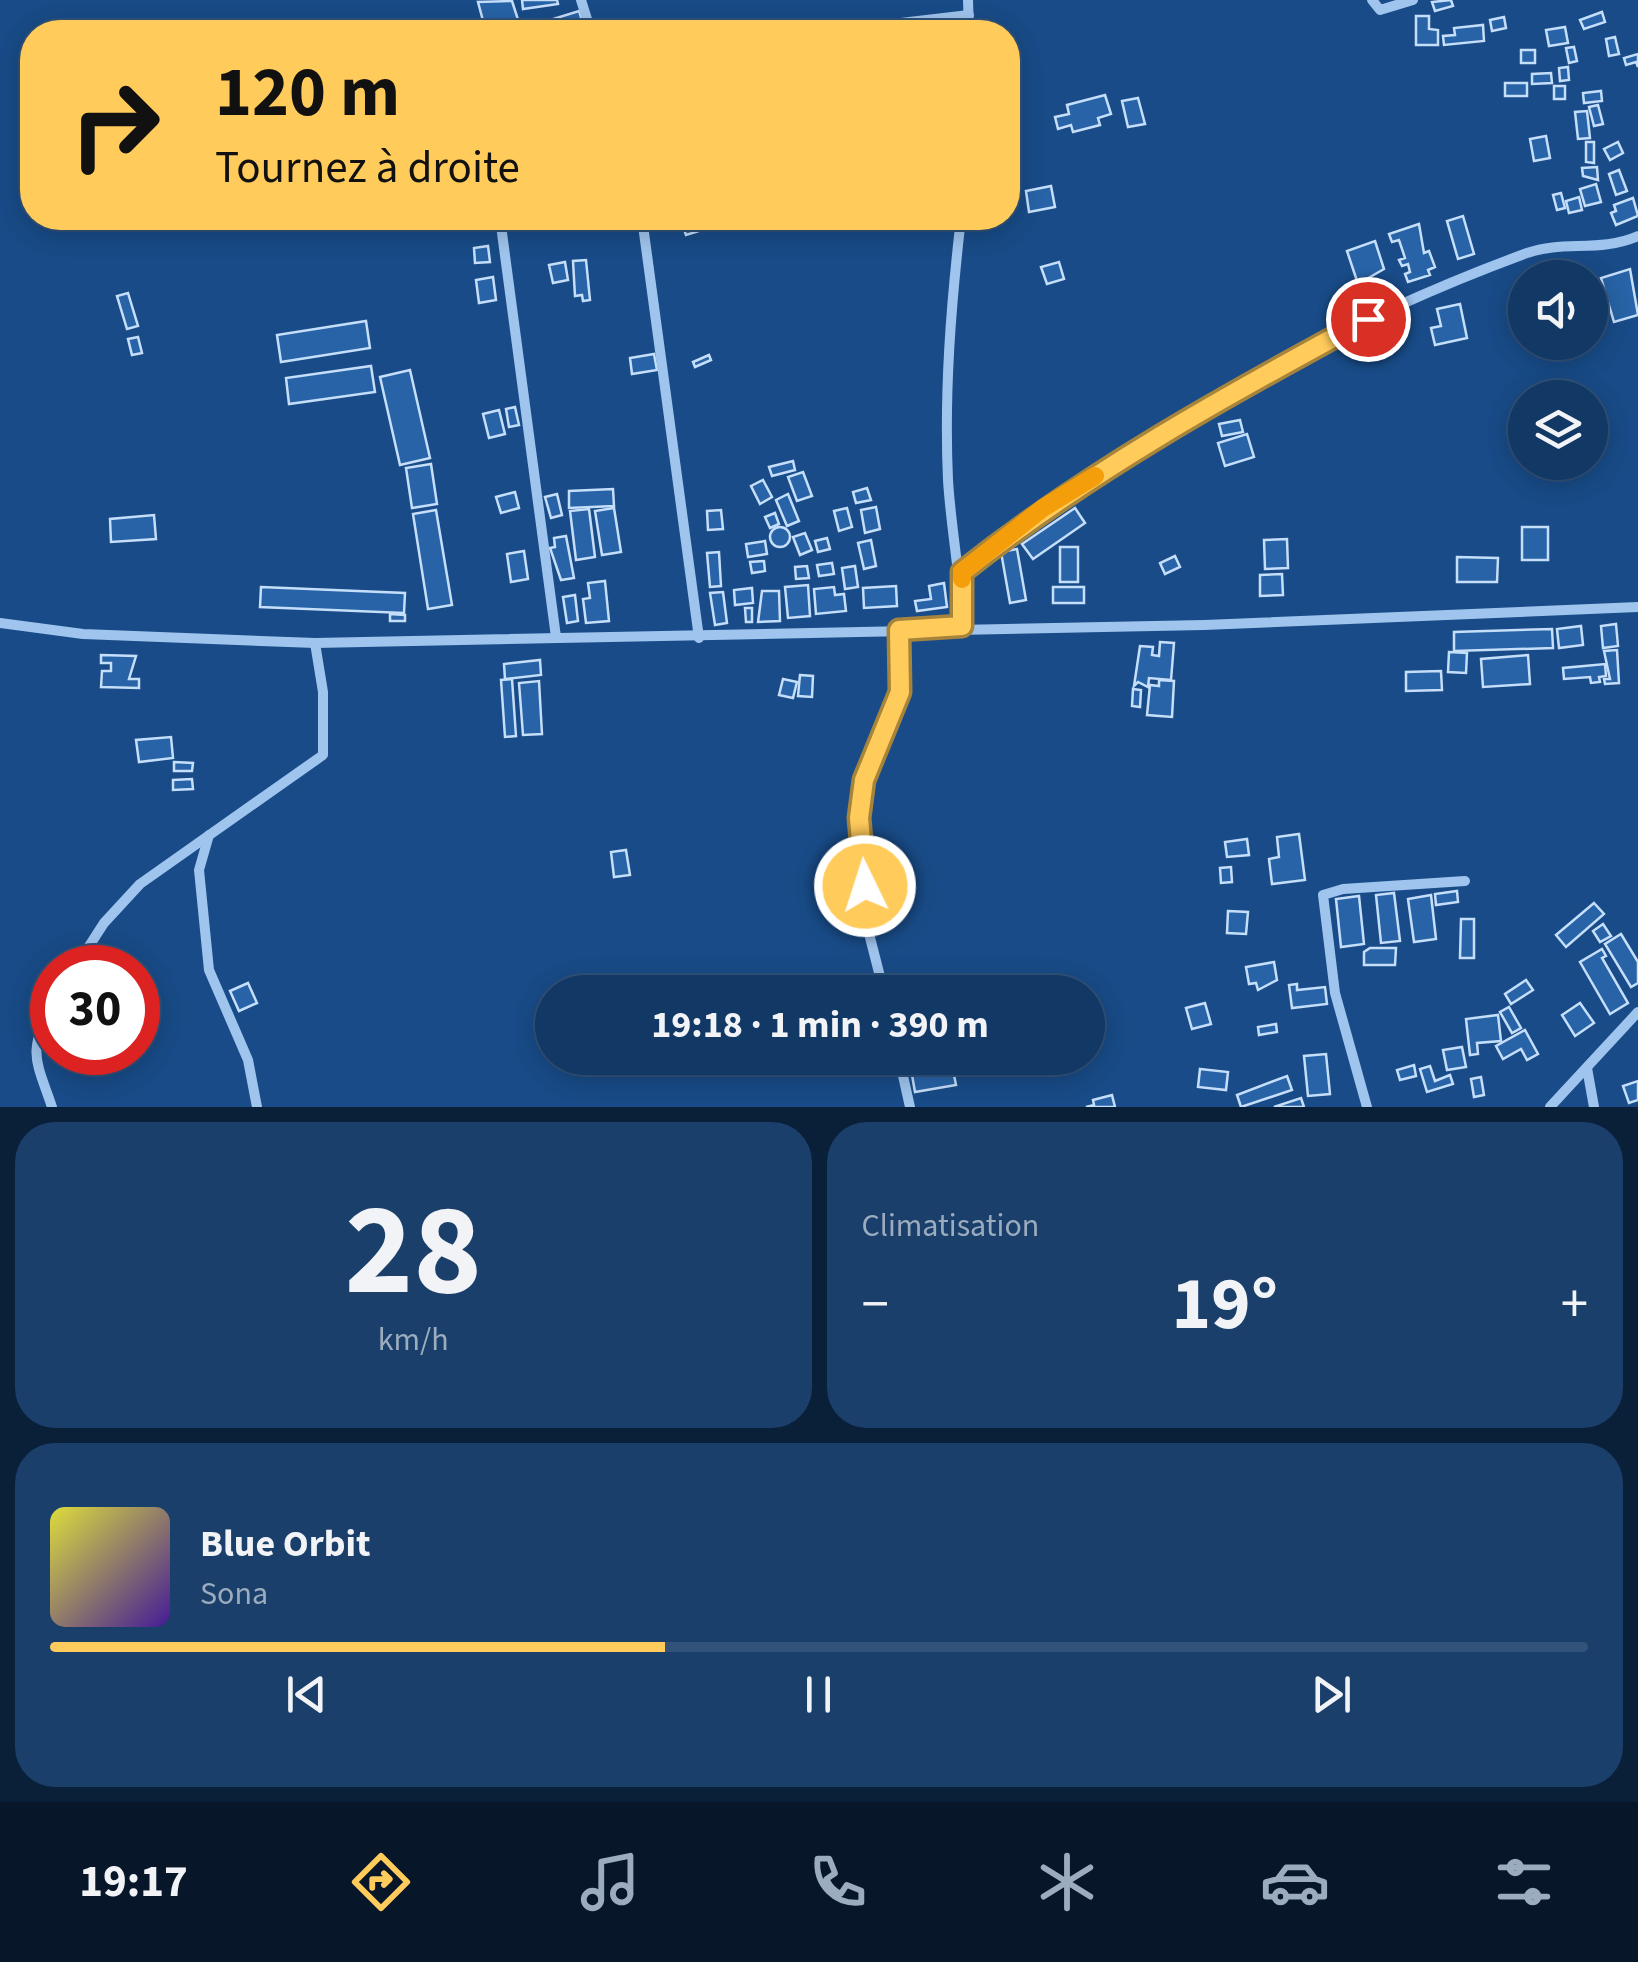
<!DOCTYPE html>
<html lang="fr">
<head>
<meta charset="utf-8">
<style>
	:root { --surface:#123865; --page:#1b3f6b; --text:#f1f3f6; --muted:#9cacbf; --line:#315279; --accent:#ffcb5b }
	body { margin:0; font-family:"Source Sans 3",sans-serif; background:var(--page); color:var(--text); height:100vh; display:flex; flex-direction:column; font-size:38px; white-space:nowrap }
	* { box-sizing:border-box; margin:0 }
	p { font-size:32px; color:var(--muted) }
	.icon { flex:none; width:55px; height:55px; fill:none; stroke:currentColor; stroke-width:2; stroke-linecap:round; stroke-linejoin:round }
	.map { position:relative; height:1107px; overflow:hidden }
	.drawer { display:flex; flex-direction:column; gap:15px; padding:15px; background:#0a1f38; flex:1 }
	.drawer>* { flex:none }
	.hud { position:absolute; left:20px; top:20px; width:1000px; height:210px; border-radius:40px; box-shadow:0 5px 25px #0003,0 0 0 2px var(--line); background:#ffcb5b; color:#111; overflow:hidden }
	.tools { position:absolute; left:1508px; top:260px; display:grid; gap:20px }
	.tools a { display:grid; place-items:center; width:100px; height:100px; border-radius:50%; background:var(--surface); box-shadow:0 5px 25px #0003,0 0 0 2px var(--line); font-size:50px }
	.speed { position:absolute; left:30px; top:945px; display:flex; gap:20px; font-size:50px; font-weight:700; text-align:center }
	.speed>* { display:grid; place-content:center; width:130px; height:130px; border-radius:50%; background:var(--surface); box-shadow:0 5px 25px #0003,0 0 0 2px var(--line); line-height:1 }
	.speed .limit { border:15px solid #d22; background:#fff; color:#111 }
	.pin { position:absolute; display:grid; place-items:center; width:85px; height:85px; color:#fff; margin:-42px; border:5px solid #fff; border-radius:50%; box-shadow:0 2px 10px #0007 }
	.me { position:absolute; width:110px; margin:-55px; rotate:356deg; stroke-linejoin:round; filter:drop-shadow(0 0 8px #0008) }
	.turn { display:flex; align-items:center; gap:35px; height:210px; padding:0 30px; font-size:45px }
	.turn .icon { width:130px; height:130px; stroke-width:2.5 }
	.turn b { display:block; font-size:70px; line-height:85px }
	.big { font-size:75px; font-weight:700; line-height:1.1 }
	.drawer .tile { flex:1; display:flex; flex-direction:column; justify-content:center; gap:15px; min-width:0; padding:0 35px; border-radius:40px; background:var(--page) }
	.drawer .dial { align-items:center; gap:0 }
	.dial b { font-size:130px; line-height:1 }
	.song { display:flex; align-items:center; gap:30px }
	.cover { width:120px; height:120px; border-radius:15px; background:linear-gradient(135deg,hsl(60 70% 55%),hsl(260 70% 35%)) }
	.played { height:10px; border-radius:5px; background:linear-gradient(90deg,var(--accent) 40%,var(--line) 40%) }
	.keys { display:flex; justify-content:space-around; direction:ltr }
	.heat { display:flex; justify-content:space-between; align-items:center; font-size:55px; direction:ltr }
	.drawer .tiles { flex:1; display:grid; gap:15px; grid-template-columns:1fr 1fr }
	.tile:last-child { grid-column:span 2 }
	.trip { position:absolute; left:535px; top:975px; width:570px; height:100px; border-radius:50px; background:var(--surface); box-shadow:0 5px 25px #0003,0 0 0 2px var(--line); font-weight:700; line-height:100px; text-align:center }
	.tabs { display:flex; height:160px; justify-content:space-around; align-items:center; background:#071628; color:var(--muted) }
	.tabs .icon { width:70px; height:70px }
	.tabs .active { color:var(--accent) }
	.tabs b { font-size:45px; color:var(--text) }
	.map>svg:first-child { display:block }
	.building { fill:#2763a6; stroke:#c5def9; stroke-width:2.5 }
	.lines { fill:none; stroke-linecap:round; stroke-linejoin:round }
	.street { stroke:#9fc4ed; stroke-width:10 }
	.route-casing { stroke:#a6843b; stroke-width:25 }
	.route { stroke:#ffcb5b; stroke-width:18 }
	.slow { stroke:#f59e0b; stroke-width:18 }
</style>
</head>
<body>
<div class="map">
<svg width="1638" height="1107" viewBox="0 0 1638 1107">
	<rect width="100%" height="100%" fill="#184b87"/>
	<g class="building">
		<path d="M522 0H557L558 4 523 9Z"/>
		<path d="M1451 0 1453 6 1435 11 1432 2Z"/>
		<path d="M512 1 522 32H486L478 2Z"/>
		<path d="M579 11 584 27 566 32H529L527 27Z"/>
		<path d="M1602 12 1605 22 1584 29 1580 20Z"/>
		<path d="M1416 16H1429V29L1438 30V45H1416Z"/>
		<path d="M1504 17 1506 28 1492 31 1490 20Z"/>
		<path d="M1483 25 1484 41 1444 45 1443 36 1455 35 1454 28Z"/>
		<path d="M1565 27 1568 43 1549 46 1546 30Z"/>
		<path d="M1615 37 1619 54 1609 56 1606 39Z"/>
		<path d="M1574 47 1577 61 1569 63 1566 48Z"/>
		<rect x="1521" y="50" width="14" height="13"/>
		<path d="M1638 54V67L1636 62 1626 65 1624 58Z"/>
		<path d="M1568 67 1569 80 1560 81 1559 68Z"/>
		<path d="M1551 73 1552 83 1532 84V74Z"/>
		<rect x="1505" y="83" width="22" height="13"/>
		<rect x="1554" y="86" width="11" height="13"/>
		<path d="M1601 91 1602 101 1584 103 1583 93Z"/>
		<path d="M1105 95 1111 114 1098 118 1100 125 1073 132 1071 125 1058 129 1055 117 1069 114 1067 105Z"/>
		<path d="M1138 98 1145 124 1128 127 1122 101Z"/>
		<path d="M1598 105 1603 124 1594 126 1589 107Z"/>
		<path d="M1587 111 1590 138 1578 139 1575 112Z"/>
		<path d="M1546 136 1550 158 1534 161 1530 139Z"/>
		<path d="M1586 142H1594V163L1586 162Z"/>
		<path d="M1618 142 1623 153 1610 160 1604 149Z"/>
		<path d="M1597 167 1598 180 1583 176 1582 168Z"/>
		<path d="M1619 170 1627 191 1616 195 1609 174Z"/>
		<path d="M1596 184 1601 202 1585 206 1580 189Z"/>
		<path d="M1051 186 1055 207 1029 212 1026 191Z"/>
		<path d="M1561 193 1565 208 1557 210 1553 195Z"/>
		<path d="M1579 197 1582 210 1569 213 1566 201Z"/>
		<path d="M1633 198 1638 216 1616 225 1611 213 1616 211 1614 205Z"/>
		<path d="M1463 216 1474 254 1458 259 1447 221Z"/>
		<path d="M680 218H706L709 228 686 235Z"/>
		<path d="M1419 224 1424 253 1429 251 1435 267 1428 270 1430 275 1408 282 1405 274 1410 272 1408 264 1402 266 1399 260 1405 258 1399 240 1392 242 1389 234Z"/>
		<path d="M1375 241 1384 269 1358 284 1347 251Z"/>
		<path d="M488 246 490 262 475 263 474 248Z"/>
		<path d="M586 260 590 300 583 301 582 295 575 296 573 261Z"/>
		<path d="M565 262 568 280 553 283 549 265Z"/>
		<path d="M1059 262 1064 279 1047 284 1041 267Z"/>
		<path d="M1630 269 1638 315 1614 322 1601 278Z"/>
		<path d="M493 277 496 300 479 303 476 280Z"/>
		<path d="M128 293 138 326 127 329 117 296Z"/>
		<path d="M1460 304 1467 338 1435 345 1431 328 1441 326 1437 309Z"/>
		<path d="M366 321 370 348 281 362 277 335Z"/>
		<path d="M138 337 142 353 132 355 128 339Z"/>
		<path d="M654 354 657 370 632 374 630 358Z"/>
		<path d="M709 355 711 360 695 367 693 362Z"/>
		<path d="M371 366 375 392 289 404 286 378Z"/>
		<path d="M410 370 430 458 400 465 380 377Z"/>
		<path d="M515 407 519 425 509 427 506 409Z"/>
		<path d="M499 410 505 434 489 438 483 414Z"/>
		<path d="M1240 420 1243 432 1222 436 1219 424Z"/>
		<path d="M1247 434 1254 457 1225 466 1218 443Z"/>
		<path d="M793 461 795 470 772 476 769 467Z"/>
		<path d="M431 464 437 504 412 508 406 468Z"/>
		<path d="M803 472 812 496 797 501 788 477Z"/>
		<path d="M763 480 772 497 760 504 751 486Z"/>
		<path d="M867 488 871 500 856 503 853 492Z"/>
		<path d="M613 489 614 506 569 508V491Z"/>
		<path d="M515 492 519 508 501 513 496 497Z"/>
		<path d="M557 494 562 515 551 518 545 497Z"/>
		<path d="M788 494 799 521 787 526 776 500Z"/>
		<path d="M876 507 880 529 865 533 861 510Z"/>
		<path d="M614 508 621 552 602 555 595 511Z"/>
		<path d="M847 508 852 527 839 531 834 511Z"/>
		<path d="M1075 508 1085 523 1033 559 1022 544Z"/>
		<path d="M589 509 595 557 576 560 570 511Z"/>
		<path d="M436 510 452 605 428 609 413 514Z"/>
		<path d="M721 510 723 529 708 530 707 511Z"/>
		<path d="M775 513 779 524 770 528 765 517Z"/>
		<path d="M154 515 156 539 111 542 110 519Z"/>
		<rect x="1522" y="527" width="26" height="33"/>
		<circle cx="780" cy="537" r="10"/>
		<path d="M805 533 812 550 800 555 793 537Z"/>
		<path d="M566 536 574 578 561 580 550 548 555 547 554 538Z"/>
		<path d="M827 538 830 549 818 552 815 541Z"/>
		<path d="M1287 539 1288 568 1265 569 1264 540Z"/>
		<path d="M871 540 876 566 864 569 858 543Z"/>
		<path d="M765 541 767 554 748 557 746 544Z"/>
		<rect x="1060" y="547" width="18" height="35"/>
		<path d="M1017 549 1026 600 1010 603 1001 552Z"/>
		<path d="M524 551 528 579 511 582 507 554Z"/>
		<path d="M719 552 721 586 710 587 707 553Z"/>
		<path d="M1175 556 1180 567 1165 574 1160 563Z"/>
		<path d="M1457 557 1498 558 1497 582H1457Z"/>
		<path d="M764 561 765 571 752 573 750 562Z"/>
		<path d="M832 563 834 574 819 576 817 565Z"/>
		<path d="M807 566 809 578 796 579 795 567Z"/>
		<path d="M855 566 858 587 845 589 842 568Z"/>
		<path d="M1282 574 1283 595 1260 596V575Z"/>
		<path d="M605 581 609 621 586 623 583 599 590 598 588 583Z"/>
		<path d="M944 583 947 607 917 611 915 601 931 599 929 586Z"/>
		<path d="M808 585 810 616 788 618 785 587Z"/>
		<path d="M896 586 897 606 864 608 863 588Z"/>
		<path d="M261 587 405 593 404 613 260 607Z"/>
		<path d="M834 587 835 595 844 594 846 611 816 614 814 589Z"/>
		<rect x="1053" y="587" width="31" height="16"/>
		<path d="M752 588 753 603 735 605 734 590Z"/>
		<path d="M762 591H779L780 621 758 622Z"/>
		<path d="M723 592 727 623 715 625 710 593Z"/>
		<path d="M575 595 578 621 567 623 563 597Z"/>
		<path d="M745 608H752V622H746Z"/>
		<path d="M390 614 405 615V621H390Z"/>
		<path d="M1616 624 1618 646 1603 648 1601 626Z"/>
		<path d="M1581 626 1583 645 1559 648 1557 629Z"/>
		<path d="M1552 629 1553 648 1454 651V632Z"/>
		<path d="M1160 642 1174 643 1171 680 1149 678 1148 687 1138 682 1134 686 1140 646 1153 647 1152 655 1159 656Z"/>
		<path d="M1617 650 1619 683 1605 684 1604 679H1610L1604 651Z"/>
		<path d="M1449 652 1467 653 1466 673 1448 672Z"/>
		<path d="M101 655 136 656 129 679H139V688L101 687 102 671H111V663H101Z"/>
		<path d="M1528 655 1530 684 1483 687 1481 659Z"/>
		<path d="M540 660 541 675 505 679 504 664Z"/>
		<path d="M1605 664 1606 676 1599 677 1600 682 1591 683 1590 677 1564 679 1563 668Z"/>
		<path d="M1441 671 1442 690 1406 691V672Z"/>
		<path d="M800 675 813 676 812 697 798 696Z"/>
		<path d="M512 679 516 736 505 737 501 680Z"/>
		<path d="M783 679 797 682 793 698 779 695Z"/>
		<path d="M1159 680 1174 681 1172 717 1147 715 1150 685 1159 686Z"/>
		<path d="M539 681 542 734 523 735 519 683Z"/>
		<path d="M1133 689 1141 690 1140 707 1132 706Z"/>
		<path d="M171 737 173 758 139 762 136 740Z"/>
		<path d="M174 762 193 763 192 771H174Z"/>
		<path d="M192 779 193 789 173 790V780Z"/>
		<path d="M1299 834 1305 880 1272 884 1269 859 1279 857 1277 837Z"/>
		<path d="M1247 839 1249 855 1227 857 1225 842Z"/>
		<path d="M626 850 630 875 614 877 611 852Z"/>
		<path d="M1231 867 1232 882 1221 883 1220 868Z"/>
		<path d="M1457 891 1458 902 1436 905 1435 894Z"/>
		<path d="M1394 893 1400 941 1381 943 1376 895Z"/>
		<path d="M1431 895 1436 939 1414 942 1408 899Z"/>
		<path d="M1359 896 1364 944 1341 947 1336 899Z"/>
		<path d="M1594 903 1604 914 1566 947 1556 935Z"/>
		<path d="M1228 911 1248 912 1246 934 1227 933Z"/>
		<path d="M1461 919H1474V958H1460Z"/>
		<path d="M1603 924 1611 936 1600 942 1593 931Z"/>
		<path d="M1621 934 1638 962V983L1631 987 1605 944Z"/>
		<path d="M1370 948H1396L1395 965H1364V952Z"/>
		<path d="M1602 949 1606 956 1602 958 1628 1003 1610 1014 1580 962Z"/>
		<path d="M1274 962 1277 980 1258 990 1256 983 1249 984 1246 967Z"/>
		<path d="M1526 980 1533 990 1511 1004 1505 994Z"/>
		<path d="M934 982H955L956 992H934Z"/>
		<path d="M248 983 257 1003 239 1011 230 991Z"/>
		<path d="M1297 984V990L1325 987 1327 1004 1292 1008 1289 985Z"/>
		<path d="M1205 1003 1211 1024 1192 1029 1186 1008Z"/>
		<path d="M1580 1003 1594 1023 1575 1036 1562 1015Z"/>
		<path d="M1509 1007 1521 1028 1512 1033 1500 1012Z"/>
		<path d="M1498 1015 1501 1041 1477 1043 1478 1054 1470 1055 1466 1019Z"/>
		<path d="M1276 1024 1277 1032 1259 1035 1258 1027Z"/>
		<path d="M1525 1030 1538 1054 1527 1060 1521 1049 1503 1059 1496 1046Z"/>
		<path d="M1462 1047 1466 1067 1447 1070 1443 1050Z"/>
		<path d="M1326 1054 1330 1094 1308 1096 1304 1056Z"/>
		<path d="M850 1061V1072L825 1074 824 1063Z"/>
		<path d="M922 1061 924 1070 952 1065 956 1085 915 1092 910 1064Z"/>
		<path d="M1414 1065 1416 1076 1400 1080 1397 1070Z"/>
		<path d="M1430 1066 1435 1081 1450 1075 1453 1084 1427 1092 1420 1069Z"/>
		<path d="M1200 1069 1228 1072 1226 1090 1198 1087Z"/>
		<path d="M1287 1076 1292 1090 1241 1107 1237 1095Z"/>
		<path d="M1481 1077 1484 1095 1474 1097 1471 1079Z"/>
		<path d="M1638 1081V1100L1629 1103 1623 1086Z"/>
		<path d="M1112 1095 1115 1107H1086L1094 1105 1093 1100Z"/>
		<path d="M1301 1098 1304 1107H1274Z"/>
	</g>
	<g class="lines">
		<g class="street">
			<path d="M581 0 591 32"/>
			<path d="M968 0 969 32"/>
			<path d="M1372 0 1380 10 1413 0"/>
			<path d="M824 32 969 15"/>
			<path d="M500 218 556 637"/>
			<path d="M642 218 699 638"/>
			<path d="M961 218C951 305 944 392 948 480 951 530 961 577 962 627"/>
			<path d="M961 572C1130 439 1325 327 1527 253 1564 240 1599 253 1638 236"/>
			<path d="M0 623 83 634 315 643 1204 625 1638 607"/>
			<path d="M209 835 199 870 209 970 248 1060 257 1107"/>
			<path d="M75 968 104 923 140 884 323 755V692L315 643"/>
			<path d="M884 992 866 922 859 818 864 780 900 692 899 630"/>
			<path d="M899 1058 910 1107"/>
			<path d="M1587 1068 1594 1107"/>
			<path d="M52 1107C36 1060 27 1052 52 1006"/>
			<path d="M1367 1107 1335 993 1323 895 1343 889 1465 881"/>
			<path d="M1550 1107 1638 1012"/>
		</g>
	</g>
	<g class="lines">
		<defs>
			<path id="route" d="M865 886 859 818 864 780 900 692 899 630 962 626V572C1088 472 1227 395 1368 319"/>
		</defs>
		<use href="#route" class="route-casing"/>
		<use href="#route" class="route"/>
		<path class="slow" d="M962 579V572L1043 508 1095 476"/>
	</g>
</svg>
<div class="tools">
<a><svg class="icon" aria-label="sound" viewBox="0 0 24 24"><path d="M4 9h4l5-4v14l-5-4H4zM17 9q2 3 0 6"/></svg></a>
<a><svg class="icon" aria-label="layers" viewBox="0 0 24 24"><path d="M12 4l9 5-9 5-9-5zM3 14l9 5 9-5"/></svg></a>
</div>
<div class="speed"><div class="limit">30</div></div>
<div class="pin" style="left:1368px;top:319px;background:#d93025"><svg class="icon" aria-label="arrive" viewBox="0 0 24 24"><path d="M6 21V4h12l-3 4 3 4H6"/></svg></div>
<svg class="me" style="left:865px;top:886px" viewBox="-20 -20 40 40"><circle r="17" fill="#ffcb5b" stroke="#fff" stroke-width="3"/><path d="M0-11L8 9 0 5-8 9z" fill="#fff"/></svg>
<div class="trip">19:18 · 1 min · 390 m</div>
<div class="hud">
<div class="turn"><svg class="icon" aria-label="right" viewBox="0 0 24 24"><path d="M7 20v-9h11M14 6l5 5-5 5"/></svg><div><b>120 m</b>Tournez à droite</div></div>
</div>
</div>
<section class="drawer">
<div class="tiles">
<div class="tile dial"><b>28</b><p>km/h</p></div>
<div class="tile"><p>Climatisation</p>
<div class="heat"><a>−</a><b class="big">19°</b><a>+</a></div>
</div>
<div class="tile">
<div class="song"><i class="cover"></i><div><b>Blue Orbit</b><p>Sona</p></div></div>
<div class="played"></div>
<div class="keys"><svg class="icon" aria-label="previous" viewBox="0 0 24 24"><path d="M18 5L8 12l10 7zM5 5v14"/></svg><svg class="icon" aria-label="pause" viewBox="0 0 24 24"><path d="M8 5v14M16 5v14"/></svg><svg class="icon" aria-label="next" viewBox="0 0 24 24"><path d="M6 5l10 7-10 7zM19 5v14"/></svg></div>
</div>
</div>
</section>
<nav class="tabs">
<b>19:17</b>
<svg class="icon active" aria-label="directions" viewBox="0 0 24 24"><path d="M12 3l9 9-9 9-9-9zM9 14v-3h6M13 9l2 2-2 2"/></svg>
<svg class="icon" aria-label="music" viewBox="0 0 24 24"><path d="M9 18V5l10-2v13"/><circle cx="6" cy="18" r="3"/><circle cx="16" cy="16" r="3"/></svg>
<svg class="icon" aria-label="phone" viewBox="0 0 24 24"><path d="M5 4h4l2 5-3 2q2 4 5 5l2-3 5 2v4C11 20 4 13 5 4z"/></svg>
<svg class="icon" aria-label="climate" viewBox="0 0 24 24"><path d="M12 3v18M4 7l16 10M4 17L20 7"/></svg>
<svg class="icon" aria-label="car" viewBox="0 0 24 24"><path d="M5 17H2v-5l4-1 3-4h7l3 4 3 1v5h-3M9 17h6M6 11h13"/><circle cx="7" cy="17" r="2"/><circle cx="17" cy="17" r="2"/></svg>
<svg class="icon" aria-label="filters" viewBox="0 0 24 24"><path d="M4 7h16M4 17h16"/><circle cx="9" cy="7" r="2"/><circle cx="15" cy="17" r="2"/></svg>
</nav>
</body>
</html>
